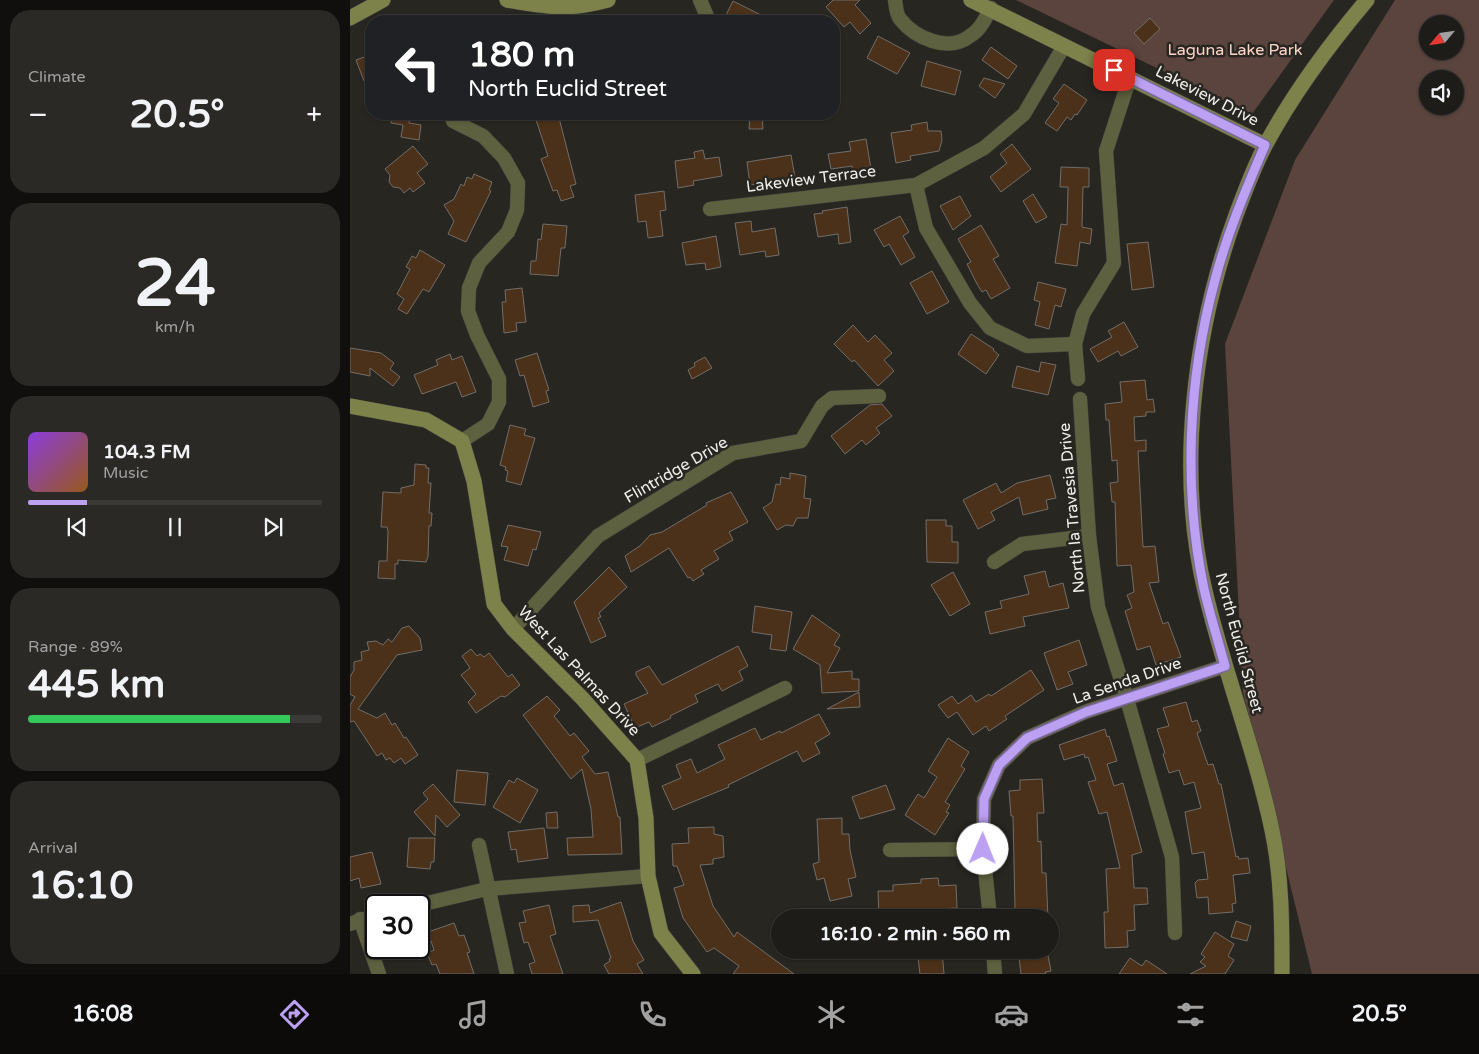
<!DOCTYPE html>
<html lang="en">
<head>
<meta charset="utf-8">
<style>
	:root { --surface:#1e1c19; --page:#2b2926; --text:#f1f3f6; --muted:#a1a1a2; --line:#3c3a38; --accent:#bca0f2 }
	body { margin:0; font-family:"Varela Round",sans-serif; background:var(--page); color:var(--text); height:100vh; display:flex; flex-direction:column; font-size:19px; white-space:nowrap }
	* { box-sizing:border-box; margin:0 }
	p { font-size:16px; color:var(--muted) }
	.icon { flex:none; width:28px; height:28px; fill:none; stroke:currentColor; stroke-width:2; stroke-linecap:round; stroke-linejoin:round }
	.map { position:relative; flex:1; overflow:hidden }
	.details { display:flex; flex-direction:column; gap:10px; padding:10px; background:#100f0e; width:350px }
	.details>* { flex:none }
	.banner { position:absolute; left:15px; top:15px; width:475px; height:105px; border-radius:20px; box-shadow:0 1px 4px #0004,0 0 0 1px var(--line); background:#202124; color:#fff; overflow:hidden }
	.needle { width:32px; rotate:241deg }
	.tools { position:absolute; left:1069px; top:15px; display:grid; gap:10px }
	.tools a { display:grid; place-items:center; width:45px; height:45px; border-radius:50%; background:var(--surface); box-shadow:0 1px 4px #0004,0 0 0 1px var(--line); font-size:25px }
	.speed { position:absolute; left:15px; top:894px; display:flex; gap:10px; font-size:25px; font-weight:700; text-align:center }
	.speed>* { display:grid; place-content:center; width:65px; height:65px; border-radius:50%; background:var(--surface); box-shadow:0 1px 4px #0004,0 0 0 1px var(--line); line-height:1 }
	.speed .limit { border:2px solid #111; border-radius:8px; background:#fff; color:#111 }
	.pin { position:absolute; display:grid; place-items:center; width:42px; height:42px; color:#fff; margin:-21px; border-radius:10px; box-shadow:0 2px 8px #0006 }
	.me { position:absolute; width:55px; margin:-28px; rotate:1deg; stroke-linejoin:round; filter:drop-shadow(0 0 4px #0008) }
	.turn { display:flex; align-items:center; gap:18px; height:105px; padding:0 20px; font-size:22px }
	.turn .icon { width:65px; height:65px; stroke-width:2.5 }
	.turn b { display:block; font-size:35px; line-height:42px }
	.big { font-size:38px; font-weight:800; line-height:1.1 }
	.details .tile { flex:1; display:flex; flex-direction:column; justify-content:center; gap:8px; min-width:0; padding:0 18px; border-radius:20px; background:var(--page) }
	.details .dial { align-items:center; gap:0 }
	.dial b { font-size:65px; line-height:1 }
	.song { display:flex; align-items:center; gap:15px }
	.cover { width:60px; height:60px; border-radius:8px; background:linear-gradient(135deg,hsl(270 70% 55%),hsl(30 70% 35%)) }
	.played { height:5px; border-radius:2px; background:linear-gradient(90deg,var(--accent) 20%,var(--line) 20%) }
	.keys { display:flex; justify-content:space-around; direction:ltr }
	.heat { display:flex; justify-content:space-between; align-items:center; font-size:28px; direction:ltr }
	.charge { height:8px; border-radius:4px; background:linear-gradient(90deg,#34c759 89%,var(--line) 0) }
	.trip { position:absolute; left:421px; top:909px; width:288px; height:50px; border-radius:25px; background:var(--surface); box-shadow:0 1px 4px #0004,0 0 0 1px var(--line); font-weight:800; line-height:50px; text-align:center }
	.tabs { display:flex; height:80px; justify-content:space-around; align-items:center; background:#0c0b0a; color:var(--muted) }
	.tabs .icon { width:35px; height:35px }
	.tabs .on { color:var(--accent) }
	.tabs b { font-size:22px; color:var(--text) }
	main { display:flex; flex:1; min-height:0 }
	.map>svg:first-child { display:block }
	.green { fill:#5b443e; fill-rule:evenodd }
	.building { fill:#4b3119; stroke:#726d69 }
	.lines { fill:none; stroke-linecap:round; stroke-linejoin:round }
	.street-casing { stroke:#44423d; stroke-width:15 }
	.secondary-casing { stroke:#44423d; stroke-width:16 }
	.street { stroke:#5e613f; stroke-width:14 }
	.secondary { stroke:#7d814a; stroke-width:15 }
	.route-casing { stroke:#7a689d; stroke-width:12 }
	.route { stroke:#bca0f2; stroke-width:9 }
	.labels { text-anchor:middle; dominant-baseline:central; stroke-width:5; stroke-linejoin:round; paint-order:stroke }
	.park-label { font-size:16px; fill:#fed4c8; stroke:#282621 }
	.street-label { font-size:16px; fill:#f1efec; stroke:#282621 }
</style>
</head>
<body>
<main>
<section class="details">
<div class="tile"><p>Climate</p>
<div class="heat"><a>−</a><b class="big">20.5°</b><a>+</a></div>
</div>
<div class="tile dial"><b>24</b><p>km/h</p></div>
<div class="tile">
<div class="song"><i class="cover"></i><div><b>104.3 FM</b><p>Music</p></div></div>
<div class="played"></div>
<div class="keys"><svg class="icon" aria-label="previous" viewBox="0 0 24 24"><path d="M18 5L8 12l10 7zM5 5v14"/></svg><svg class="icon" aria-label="pause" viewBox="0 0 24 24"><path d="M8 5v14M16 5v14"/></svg><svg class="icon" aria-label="next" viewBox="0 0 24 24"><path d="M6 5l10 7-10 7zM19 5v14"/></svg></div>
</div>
<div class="tile"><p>Range · 89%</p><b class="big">445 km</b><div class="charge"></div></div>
<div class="tile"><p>Arrival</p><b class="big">16:10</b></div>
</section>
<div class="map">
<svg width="1129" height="974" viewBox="0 0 1129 974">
	<rect width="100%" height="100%" fill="#282621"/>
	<g class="green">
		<path d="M666 0H984L902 114Z"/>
		<path d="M1045 0H1129V974H962L893 692 875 344 945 160ZM1078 24H1105V51H1078ZM1078 79H1105V106H1078Z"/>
	</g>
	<g class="building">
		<path d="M483 0H510L505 5 521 23 510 34 500 22 494 27 476 7Z"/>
		<path d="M383 1 423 21H373Z"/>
		<path d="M800 18 810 29 794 44 784 33Z"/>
		<path d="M528 36 560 53 547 74 517 58Z"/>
		<path d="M641 47 667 66 658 79 632 60Z"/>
		<path d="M17 56H21V78L14 81 6 60Z"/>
		<path d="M577 61 611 71 605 95 571 86Z"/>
		<path d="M634 78 655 84 645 98 629 86Z"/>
		<path d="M714 84 737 100 727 115 725 114 721 120 717 117 707 131 695 123 709 103 703 99Z"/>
		<path d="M42 114H60L59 123 71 125 69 140 51 137 53 125 41 123Z"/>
		<path d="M184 114H208L226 184 220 186 224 197 211 201 207 190 203 191 191 159 198 156Z"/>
		<path d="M400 114H412L413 129H399Z"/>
		<path d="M577 122 578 131H591L592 140 589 151 560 156 561 160 546 163 541 133 562 130 561 125Z"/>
		<path d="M516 139 521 169 503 172 502 166 481 169 478 154 501 151 499 142Z"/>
		<path d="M662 144 681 169 651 192 640 177 657 163 650 154Z"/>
		<path d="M63 146 78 164 67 173 75 183 63 192 60 188 54 193 50 188 43 187 39 182 40 175 35 169Z"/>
		<path d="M353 150 355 159 369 157 372 176 343 181 344 185 328 188 325 161 345 158 344 152Z"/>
		<path d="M441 155 445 177 400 185 397 162Z"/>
		<path d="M711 167 739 168V187H733L732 227 742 229 740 244 730 242 727 266 705 263 711 224 717 225 718 187H710Z"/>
		<path d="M124 174 142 182 139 190 141 191 116 242 98 234 104 221 94 205 104 199 111 184 114 186 117 177 122 179Z"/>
		<path d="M314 191 316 210 310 211 313 236 298 238 296 221 288 222 285 195Z"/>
		<path d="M683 194 697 217 686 223 673 201Z"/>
		<path d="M610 196 621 216 603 230 590 206Z"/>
		<path d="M497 207 501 242 489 244 488 234 468 237 464 214 473 213 472 211Z"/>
		<path d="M550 216 559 232 553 236 565 257 551 265 539 244 534 247 524 230Z"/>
		<path d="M401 221 402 232 425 228 429 255 416 257 415 251 390 255 385 223Z"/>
		<path d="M193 224 217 226 215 248H211L208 276 180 274 181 261H186L188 239 191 240Z"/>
		<path d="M631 225 649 256 643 259 660 288 641 299 636 290 632 292 627 284 617 264 621 262 608 239Z"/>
		<path d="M366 236 371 267 356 270 355 263 336 265 332 243Z"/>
		<path d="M798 242 804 287 782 290 777 244Z"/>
		<path d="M70 250 95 265 79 292 73 289 57 314 48 309 54 299 47 294 60 269 56 267 62 256 66 258Z"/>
		<path d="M582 271 599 302 577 314 560 283Z"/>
		<path d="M688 282 716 289 711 307 705 305 699 329 685 325 690 302 684 300Z"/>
		<path d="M172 288 176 322 166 323 167 331 154 333 152 302H156L155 290Z"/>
		<path d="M774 322 788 347 771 356 768 351 748 362 740 349 762 337 758 331Z"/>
		<path d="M503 325 518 342 525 335 542 353 534 360 544 371 528 386 504 360 502 362 484 344Z"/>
		<path d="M621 334 644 349 643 350 649 355 636 374 608 354Z"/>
		<path d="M0 348 31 353 44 363 40 369 50 377 43 386 20 368V376L0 372Z"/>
		<path d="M187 353 199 390 196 391 199 402 183 407 174 375 170 376 165 360Z"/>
		<path d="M100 354 102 360 112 356 126 392 112 397 106 382 72 394 64 375 88 365 86 360Z"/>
		<path d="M355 357 362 368 342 379 338 370 345 366 344 363Z"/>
		<path d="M691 362 706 365 698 395 662 387 667 366 689 372Z"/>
		<path d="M795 380 797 400 803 399 805 412H796V416L784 417 785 441 796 440V451H788L793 547 805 546 809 582 799 583 813 624 818 622 831 657 806 665 800 646 787 650 775 611 782 608 777 595 784 592 781 565 767 566 765 502H762L760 483 768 482 767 460 762 461 759 420H756L755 404 772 402 770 382Z"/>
		<path d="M532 404 542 416 526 428 530 433 516 445 512 440 495 454 481 436 520 405Z"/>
		<path d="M160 425 176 429 174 435 185 438 171 485 156 481 158 471 155 470 156 467 150 465Z"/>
		<path d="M65 464 76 465V468H79L78 483H81L79 513H82L81 526H79L78 557 76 562 48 560V564H45V579L28 578 29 561H37L38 531 37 527H31L33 492 51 493V488L64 485Z"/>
		<path d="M440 473 456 476 454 498 461 499 458 518H447L443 526 436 525 427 530 413 508 422 502 426 484 430 485 431 477 440 479Z"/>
		<path d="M700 475 706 498 696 500 698 509 673 515 669 497 641 512 645 520 628 529 613 500 646 483 651 493 667 483Z"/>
		<path d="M381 492 398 522 379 532 383 540 364 551 369 559 351 570 354 574 343 581 340 577 338 578 319 548 281 572 275 556 291 545 300 535 312 532 357 505 356 503Z"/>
		<path d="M576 520H596V526H602V542H608V563L577 562Z"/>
		<path d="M158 525 191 532 186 550 183 549 178 566 154 560 158 547 151 546Z"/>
		<path d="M259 567 277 587 249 613 251 617 248 618 256 636 241 643 224 602Z"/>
		<path d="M695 571 699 587 713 583 719 608 673 617 675 626 640 634 635 612 652 608 650 601 679 594 674 576Z"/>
		<path d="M603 572 620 604 600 616 581 585Z"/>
		<path d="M405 606 442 612 436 651 420 649 422 635 402 632Z"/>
		<path d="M462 615 490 635 484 645 490 648 477 673 502 671V679H509V691L472 693 470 665 443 649Z"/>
		<path d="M59 626 70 638 72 650 47 655 8 709 27 718 35 713 42 725 45 723 54 738 56 737 68 755 55 764 51 758 44 763 40 758 36 760 32 753 27 756 4 721 0 722V705L5 697 0 694V677L4 670V662L12 660 11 652 19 650 17 642 26 641 33 645 38 639 42 642 52 628Z"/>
		<path d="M729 640 737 665 718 672 723 684 707 690 694 653Z"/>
		<path d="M388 646 398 666 389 671 393 680 372 691 368 684 345 695 348 702 320 716 321 718 302 727 299 722 285 728 274 704 298 693 286 675V672L299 666 312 685Z"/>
		<path d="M121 649 127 656 130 654 134 657 139 653 158 677 162 674 170 685 155 697 151 696 126 713 118 702 126 694 111 675 120 668 112 656Z"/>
		<path d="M681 670 694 690 655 716 657 719 639 731 636 726 623 735 607 712 598 718 588 705 602 696 608 704 621 695 626 702 639 694 641 696Z"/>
		<path d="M509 692 510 707 477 709Z"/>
		<path d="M197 696 210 710 204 716 220 736 224 733 239 751 232 757 245 774 258 772 268 817H270L272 854 218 855 217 838 243 837 241 809 232 769 221 779 173 715Z"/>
		<path d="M836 702 842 722 847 720 851 731 847 733 858 765 863 764 869 784H871L886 857 888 856 889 859 898 858 900 873 883 875 886 903 882 904 883 912 859 914 858 897 847 898 845 883 848 880 858 879 854 852 842 854 835 812 851 808 844 782 834 785 829 770 819 773 813 754 815 753 807 729 819 726 813 708Z"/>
		<path d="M469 714 480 734 465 743 470 753 453 762 447 751 378 785 379 787 323 810 312 786 331 778 326 765 341 759 347 773 375 759 368 745 405 728 411 740 430 731 431 733Z"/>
		<path d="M755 729 757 737 759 736 767 761 757 764 764 786 773 783 792 852 782 855 784 888H797L798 904 784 905 785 930 777 931 778 947 755 948 754 912H758L756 869 770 868 757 812 749 814 738 782 746 780 738 757 735 758 734 754 714 760 709 745Z"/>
		<path d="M598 738 619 752 611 766 615 769 595 802 600 805 596 812 599 813 585 835 555 815 568 794 574 798 587 777 578 771Z"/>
		<path d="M107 770 138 773 135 805 104 802Z"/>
		<path d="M167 778 188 790 170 823 143 807 159 780 164 783Z"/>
		<path d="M692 779 694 813H687L688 842 691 841 692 873H696L698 918H673L672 909H665L663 816H661L659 791 670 790V780Z"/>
		<path d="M83 784 110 815 97 827 86 815 85 836 64 812 78 799 73 793Z"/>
		<path d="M536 785 545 809 510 819 502 797Z"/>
		<path d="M207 812 208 828H197L196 813Z"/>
		<path d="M492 818V834H499L500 850 506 877 498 879 502 896 480 901 474 878 467 880 463 864 469 862 467 819Z"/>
		<path d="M364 827V834L373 836 374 857 363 859V864L350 865 363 906 384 937 387 932 444 974H383L389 966 364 948 357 952 333 918 324 888 334 885 327 866H323L322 844 339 843 338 828Z"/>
		<path d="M194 828 198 858 168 862 166 849 161 850 158 832Z"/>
		<path d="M59 838H85L84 862H81L80 869 57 867Z"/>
		<path d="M22 852 31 884 11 888 9 878 0 881V857Z"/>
		<path d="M588 878 589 886 606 885 607 908 588 909 589 916 558 915V918H529L528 891H543V885L571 883V879Z"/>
		<path d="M271 902 283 941 294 960 287 964 293 974H259L254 965 260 961 259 959 261 958 248 920 223 922V906L239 905 240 913Z"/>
		<path d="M199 905 206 934 200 936 213 974H182L179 964 185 962 178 942 174 943 169 923 176 922 173 911Z"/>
		<path d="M886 921 901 926 897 941 881 937Z"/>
		<path d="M104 923 109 936 114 935 120 952 117 953 124 974H90L86 964 82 965 77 953 84 950 78 932Z"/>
		<path d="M865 932 884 944 878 956 884 960 875 974H840L856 966 850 962 855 957 851 954Z"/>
		<path d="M567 950H592L594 974H570Z"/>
		<path d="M668 950H697L701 971 695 972 696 974H671Z"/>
		<path d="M780 958 792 966 796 960 817 974H769Z"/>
	</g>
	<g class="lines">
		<defs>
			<g id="street">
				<path d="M350 0 359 21"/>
				<path d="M545 0C546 6 546 14 550 19 565 38 598 53 620 36 631 29 635 19 641 8"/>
				<path d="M103 121 133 136 154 158 168 183 167 210 158 232 129 263 119 288 118 311 127 335 149 379V402L138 424 112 441"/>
				<path d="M566 185 576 228 620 303 640 328 677 346 725 344"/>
				<path d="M360 209 566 185 634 148 674 114 714 46"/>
				<path d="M728 379 725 344 733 314 764 263 756 151 780 77"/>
				<path d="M730 399 739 536 748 607 777 699 822 857 825 933"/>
				<path d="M644 562 672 544 739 536"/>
				<path d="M163 629 248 536 383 453 451 441 472 406 482 398 529 396"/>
				<path d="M287 760 435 688"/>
				<path d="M129 845 157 974"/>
				<path d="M540 850 633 849"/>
				<path d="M69 905 137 889 298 876"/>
				<path d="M640 918 633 849 634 799 649 765 677 738 735 712 875 666"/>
				<path d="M10 919 29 974"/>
				<path d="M0 924 26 915"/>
				<path d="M643 950 645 974"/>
			</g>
			<g id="secondary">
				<path d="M157 0C197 7 218 11 258 0"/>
				<path d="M621 0 915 145"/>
				<path d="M0 18 33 0"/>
				<path d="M0 406 76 420 112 441 124 481 144 604 163 629 232 698 287 760 296 818 298 876 311 933 343 974"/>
				<path d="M932 974C932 926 932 877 922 830 905 749 874 672 855 591 826 470 844 330 886 215 895 191 904 166 916 144 944 92 979 45 1017 0"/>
			</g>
		</defs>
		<use href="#street" class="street-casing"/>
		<use href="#secondary" class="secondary-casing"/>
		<use href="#street" class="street"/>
		<use href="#secondary" class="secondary"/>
	</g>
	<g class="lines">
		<defs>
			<path id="route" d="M633 849 634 799 649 765 677 738 736 712 875 666C868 640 860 615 854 589 833 489 838 379 865 280 877 234 896 189 915 145L764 70"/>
		</defs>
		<use href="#route" class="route-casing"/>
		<use href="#route" class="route"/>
	</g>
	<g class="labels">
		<g class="park-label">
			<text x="885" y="50">Laguna Lake Park</text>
		</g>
		<g class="street-label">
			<text transform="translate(857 96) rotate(27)">Lakeview Drive</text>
			<text transform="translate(461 179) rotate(-7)">Lakeview Terrace</text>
			<text transform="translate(326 470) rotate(-30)">Flintridge Drive</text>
			<text transform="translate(722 508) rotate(-95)">North la Travesia Drive</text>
			<text transform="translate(889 643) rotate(75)">North Euclid Street</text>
			<text transform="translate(229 671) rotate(47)">West Las Palmas Drive</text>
			<text transform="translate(777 681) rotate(-19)">La Senda Drive</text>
		</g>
	</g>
</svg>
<div class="tools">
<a><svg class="needle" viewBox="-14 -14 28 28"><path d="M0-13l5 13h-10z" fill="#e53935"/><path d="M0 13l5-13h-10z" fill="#a1a1a2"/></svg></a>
<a><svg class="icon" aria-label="sound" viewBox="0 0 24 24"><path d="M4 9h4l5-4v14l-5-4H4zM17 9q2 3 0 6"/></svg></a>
</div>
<div class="speed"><div class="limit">30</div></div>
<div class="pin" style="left:764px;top:70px;background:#d93025"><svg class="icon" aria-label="arrive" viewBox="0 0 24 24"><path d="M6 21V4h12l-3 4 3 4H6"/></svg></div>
<svg class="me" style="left:633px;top:849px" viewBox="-20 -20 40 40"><circle r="19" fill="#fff"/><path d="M0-13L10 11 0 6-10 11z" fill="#bca0f2"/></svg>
<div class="trip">16:10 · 2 min · 560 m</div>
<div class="banner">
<div class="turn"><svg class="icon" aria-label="left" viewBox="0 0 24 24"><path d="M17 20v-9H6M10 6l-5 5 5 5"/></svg><div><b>180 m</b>North Euclid Street</div></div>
</div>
</div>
</main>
<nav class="tabs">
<b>16:08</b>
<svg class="icon on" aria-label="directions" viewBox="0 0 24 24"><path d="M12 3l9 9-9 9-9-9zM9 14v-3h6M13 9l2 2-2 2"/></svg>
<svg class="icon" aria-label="music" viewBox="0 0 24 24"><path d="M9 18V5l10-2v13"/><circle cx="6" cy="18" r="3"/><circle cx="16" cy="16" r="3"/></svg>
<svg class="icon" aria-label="phone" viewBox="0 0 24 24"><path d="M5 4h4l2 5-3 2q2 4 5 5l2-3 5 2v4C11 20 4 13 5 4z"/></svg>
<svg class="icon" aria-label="climate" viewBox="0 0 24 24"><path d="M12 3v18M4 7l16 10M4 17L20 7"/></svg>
<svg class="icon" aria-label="car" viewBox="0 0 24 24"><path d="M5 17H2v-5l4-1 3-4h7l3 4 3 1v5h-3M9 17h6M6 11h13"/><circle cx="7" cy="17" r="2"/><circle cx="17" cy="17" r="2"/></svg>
<svg class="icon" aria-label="filters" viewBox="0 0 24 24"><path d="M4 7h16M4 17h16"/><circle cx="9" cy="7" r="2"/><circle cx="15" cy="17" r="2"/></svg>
<b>20.5°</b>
</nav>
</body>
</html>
